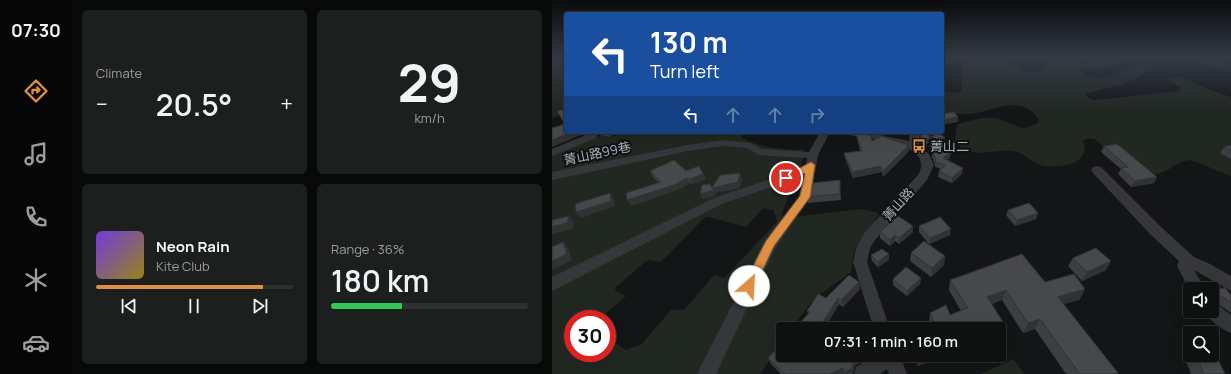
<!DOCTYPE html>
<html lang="en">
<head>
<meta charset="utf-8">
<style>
	:root { --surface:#0f1010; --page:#1d1e1e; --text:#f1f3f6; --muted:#9b9d9f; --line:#2f3030; --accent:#dd8f46 }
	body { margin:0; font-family:Manrope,"Noto Sans TC",sans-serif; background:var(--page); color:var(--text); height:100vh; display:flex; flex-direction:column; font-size:15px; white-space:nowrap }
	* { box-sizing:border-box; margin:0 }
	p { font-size:13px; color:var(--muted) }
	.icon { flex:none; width:22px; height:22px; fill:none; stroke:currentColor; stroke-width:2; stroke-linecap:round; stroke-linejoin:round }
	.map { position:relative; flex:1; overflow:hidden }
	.panel { display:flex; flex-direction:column; gap:10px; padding:10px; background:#080909; width:480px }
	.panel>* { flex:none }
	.guide { position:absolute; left:12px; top:12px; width:380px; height:122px; border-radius:4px; box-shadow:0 4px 16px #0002,0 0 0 1px var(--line); background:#1a4fa0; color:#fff; overflow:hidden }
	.tools { position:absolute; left:631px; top:282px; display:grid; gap:8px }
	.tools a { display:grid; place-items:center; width:36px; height:36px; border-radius:4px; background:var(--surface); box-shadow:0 4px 16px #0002,0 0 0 1px var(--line); font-size:20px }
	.speed { position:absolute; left:12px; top:310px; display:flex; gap:8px; font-size:20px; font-weight:700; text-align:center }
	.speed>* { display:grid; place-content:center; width:52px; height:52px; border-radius:50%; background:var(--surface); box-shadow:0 4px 16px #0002,0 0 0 1px var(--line); line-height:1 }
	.speed .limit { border:6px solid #d22; background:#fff; color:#111 }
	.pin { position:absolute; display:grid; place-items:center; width:34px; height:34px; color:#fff; margin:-17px; border:2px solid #fff; border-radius:50%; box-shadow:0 1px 4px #0007 }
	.me { position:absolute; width:44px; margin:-22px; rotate:26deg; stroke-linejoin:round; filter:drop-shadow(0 0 3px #0008) }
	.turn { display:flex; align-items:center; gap:14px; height:84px; padding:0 20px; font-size:18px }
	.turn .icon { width:52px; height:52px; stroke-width:2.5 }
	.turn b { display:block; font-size:28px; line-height:34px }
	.lanes { display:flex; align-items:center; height:38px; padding:0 20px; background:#0003; justify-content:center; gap:20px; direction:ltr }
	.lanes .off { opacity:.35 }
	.big { font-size:30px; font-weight:600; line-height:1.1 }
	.panel .card { flex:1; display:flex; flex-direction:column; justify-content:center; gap:6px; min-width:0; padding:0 14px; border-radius:6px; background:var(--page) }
	.panel .dial { align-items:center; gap:0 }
	.dial b { font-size:52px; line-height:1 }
	.song { display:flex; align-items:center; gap:12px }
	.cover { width:48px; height:48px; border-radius:6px; background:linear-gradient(135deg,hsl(260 70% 55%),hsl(50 70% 35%)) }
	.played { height:4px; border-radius:2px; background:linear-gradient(90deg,var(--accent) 85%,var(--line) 85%) }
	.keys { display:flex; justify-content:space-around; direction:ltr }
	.heat { display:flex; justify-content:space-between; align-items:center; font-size:22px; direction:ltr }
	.charge { height:6px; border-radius:3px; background:linear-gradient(90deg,#34c759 36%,var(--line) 0) }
	.panel .tiles { flex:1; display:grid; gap:10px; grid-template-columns:repeat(2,1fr) }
	.trip { position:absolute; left:224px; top:322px; width:230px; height:40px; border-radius:4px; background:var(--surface); box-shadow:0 4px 16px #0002,0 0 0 1px var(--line); font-weight:600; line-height:40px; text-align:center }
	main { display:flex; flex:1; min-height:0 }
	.tabs { display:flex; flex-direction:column; width:72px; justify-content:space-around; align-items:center; background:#060606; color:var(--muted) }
	.tabs .icon { width:28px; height:28px }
	.tabs .current { color:var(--accent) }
	.tabs b { font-size:18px; color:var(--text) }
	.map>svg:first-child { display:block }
	.green { fill:#212821; fill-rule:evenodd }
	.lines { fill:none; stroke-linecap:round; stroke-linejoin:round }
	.stream { stroke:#2f393d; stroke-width:1.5 }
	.minor { fill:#36373a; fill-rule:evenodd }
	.wall { fill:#3c3e40 }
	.shaded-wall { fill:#313234 }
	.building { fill:#46484b; stroke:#313234 }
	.route { fill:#dd8f46; stroke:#905d2e }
	.labels { text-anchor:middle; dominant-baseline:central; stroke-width:4; stroke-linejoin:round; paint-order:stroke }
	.poi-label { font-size:13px; fill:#a8aeb5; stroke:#0f1011; text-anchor:start }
	.street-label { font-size:13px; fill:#a8aeb5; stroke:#0f1011 }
</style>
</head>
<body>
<main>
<nav class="tabs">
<b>07:30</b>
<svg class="icon current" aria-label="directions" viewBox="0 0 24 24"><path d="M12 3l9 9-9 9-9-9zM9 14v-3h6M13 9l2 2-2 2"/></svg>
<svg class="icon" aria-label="music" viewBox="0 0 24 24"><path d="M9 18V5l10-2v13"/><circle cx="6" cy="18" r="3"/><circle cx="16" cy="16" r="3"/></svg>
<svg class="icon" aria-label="phone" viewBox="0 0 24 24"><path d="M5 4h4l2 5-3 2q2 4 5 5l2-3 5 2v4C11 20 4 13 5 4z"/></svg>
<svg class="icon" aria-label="climate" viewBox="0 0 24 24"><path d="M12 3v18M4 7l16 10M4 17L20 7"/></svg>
<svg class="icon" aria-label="car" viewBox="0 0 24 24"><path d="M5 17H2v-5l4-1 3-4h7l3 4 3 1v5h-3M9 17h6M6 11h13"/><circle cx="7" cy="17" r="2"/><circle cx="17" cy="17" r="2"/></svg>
</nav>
<section class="panel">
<div class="tiles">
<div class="card"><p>Climate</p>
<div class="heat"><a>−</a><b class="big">20.5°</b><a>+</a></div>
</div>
<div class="card dial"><b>29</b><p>km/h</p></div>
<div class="card">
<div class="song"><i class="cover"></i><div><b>Neon Rain</b><p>Kite Club</p></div></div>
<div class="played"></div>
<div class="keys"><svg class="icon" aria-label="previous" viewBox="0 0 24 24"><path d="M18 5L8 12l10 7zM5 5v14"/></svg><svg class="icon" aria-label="pause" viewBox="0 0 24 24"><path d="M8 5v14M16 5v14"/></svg><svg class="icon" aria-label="next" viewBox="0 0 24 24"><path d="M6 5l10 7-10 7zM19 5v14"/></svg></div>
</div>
<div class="card"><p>Range · 36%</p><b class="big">180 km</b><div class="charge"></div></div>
</div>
</section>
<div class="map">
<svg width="679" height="374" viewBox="0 0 679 374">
	<rect width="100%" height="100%" fill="#141516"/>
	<g class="green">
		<path d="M0 58H14V114L0 118Z"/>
		<path d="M419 58C430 58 444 56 454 58 457 59 457 60 459 62 474 73 486 80 496 58H517V60C530 66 554 57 571 62L554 67 527 70C556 94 585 51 603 68L574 83 533 94 536 98 543 100 628 91V87L615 80 628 76 658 90 679 97V176L639 160C626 160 617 172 605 174 585 177 558 152 544 140 539 138 536 138 531 141L533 149C531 153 530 157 527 160 520 166 496 168 488 165 478 161 471 152 460 151 441 149 415 161 403 140L404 129 406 124 430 118H445L472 129 486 123 487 119C468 95 449 108 424 113 413 115 402 113 390 113V92L406 93 410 90 409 75 411 62Z"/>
		<path d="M641 60H659L679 64V72L638 62Z"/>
		<path d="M69 132H190V138C213 149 227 149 252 150L247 178 238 192 230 214 233 218 308 209 324 212 327 215 302 250 299 272 263 298 239 329H231V341L208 374H0V155C15 149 30 141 45 137 54 135 62 139 69 132ZM211 208 222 210 225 222 172 278 162 275 132 310H119L90 344 74 350 55 338V353H21V319H48L74 296 63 290 64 287 94 261 98 260 108 262 110 261 152 218 156 217 194 227Z"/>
		<path d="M462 359 472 374H428Z"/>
	</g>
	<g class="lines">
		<path class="stream" d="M390 65 407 58"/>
		<g class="minor">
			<path d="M37 132H47L44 138 0 156V149L36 134Z"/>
			<path d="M268 132H278L266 155 259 197 224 247 164 374H145L213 240 247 196 251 176 170 204 0 291V277L162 198 243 171 254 164 255 158 207 155 195 148 171 146 136 151 0 180V172L136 145 171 140 198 143 210 149 257 152Z"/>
			<path d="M292 132H313L357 141 358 132H368L367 146 377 154 382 165 375 180 323 240 318 248 315 262 338 329H322L301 262 304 248 313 232 366 175C385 143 316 139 297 135Z"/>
			<path d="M545 166 549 167 608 226 642 257 658 264 679 276V291L642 270 653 289H638V291L625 266 627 261 598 234 541 173 539 170 541 167Z"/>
			<path d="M660 303 666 305 679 315V333C670 329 656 320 652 311H660Z"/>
			<path d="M324 355H348L355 374H337L335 369 328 374H302L304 367Z"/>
		</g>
	</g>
	<g class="wall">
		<path d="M45 132H64L58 137 47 135Z"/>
		<path d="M369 133 378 142 370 147 369 145Z"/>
		<path d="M304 134 320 141 357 145V151L331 177 330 172 301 178 293 158 292 153 308 151 305 139Z"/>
		<path d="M379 137 392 142 386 146 378 143Z"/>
		<path d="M679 145V159L668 153 672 147Z"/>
		<path d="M552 146 605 177 602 183 579 187 566 174 569 169 549 152Z"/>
		<path d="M380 151 398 158 395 160 411 168 410 174 400 183 386 177 387 171 389 169 383 167V164L380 157Z"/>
		<path d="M98 171H134L151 174 154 179 141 184 138 183 125 190 79 206 107 183 101 177Z"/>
		<path d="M288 186 289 200 256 203 255 197Z"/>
		<path d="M456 210 486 213 484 219 463 226 454 215Z"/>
		<path d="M361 226V232L347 244 343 241 338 246 328 238V232Z"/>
		<path d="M367 226 398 235 377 244 367 232Z"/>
		<path d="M359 253 393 256 392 265 379 277 358 261Z"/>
		<path d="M319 255 337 260 326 267 320 261Z"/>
		<path d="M521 258 554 270 530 281 516 266Z"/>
		<path d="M369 278 368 284 355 296 341 285V279Z"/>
		<path d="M398 280 493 282 533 289 527 300 511 304 566 373 564 374H514L483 329 471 333 450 300 440 304 451 322 447 331V329L377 324 378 313 398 315 409 311 397 290Z"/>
		<path d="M307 282 308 289 291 307 287 304 272 329H242L256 314 255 311 274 298Z"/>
		<path d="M660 289 679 295V312H678L666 304 660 302Z"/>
		<path d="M638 347V355H660L673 374H639L631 353Z"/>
		<path d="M361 355H392L366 366Z"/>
		<path d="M216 358 312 360 303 366 301 373 300 374H292V373L291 374H229L219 364Z"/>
	</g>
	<g class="shaded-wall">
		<path d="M406 117V122L390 125V120Z"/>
		<path d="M20 132H36L0 147V140Z"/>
		<path d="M56 132H64L58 137Z"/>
		<path d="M379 136 378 142 370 147 371 141Z"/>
		<path d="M393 137 392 142 386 146 387 141Z"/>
		<path d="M357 145V151L331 177V171Z"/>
		<path d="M399 152 398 158 390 164 391 158Z"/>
		<path d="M329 166 330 172 301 178 300 172Z"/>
		<path d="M411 168 410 174 400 183V178Z"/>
		<path d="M188 173 190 179 188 188 163 193 164 196 151 199 148 194Z"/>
		<path d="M151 174 154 179 141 184 138 179Z"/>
		<path d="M605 177 602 183 579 187 583 181Z"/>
		<path d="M135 178 138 183 125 190 79 206 75 200Z"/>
		<path d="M58 193 62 199 63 206 29 218 24 212Z"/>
		<path d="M486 213 484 219 463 226 465 220Z"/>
		<path d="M17 216 22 222 20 229 0 234V227Z"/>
		<path d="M361 226V232L347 244V238Z"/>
		<path d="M399 229 398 235 377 244 378 238Z"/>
		<path d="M343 235V241L338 246V240Z"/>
		<path d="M11 242 16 248 20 260 0 270V261Z"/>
		<path d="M337 254V260L326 267V262Z"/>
		<path d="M393 256 392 265 379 277 380 268Z"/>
		<path d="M559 261 554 270 530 281 535 272Z"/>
		<path d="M369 278 368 284 355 296V291Z"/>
		<path d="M307 282 308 289 291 307 289 300Z"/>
		<path d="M533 289 527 300 500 307 506 297Z"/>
		<path d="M454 290 450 300 432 307 435 297Z"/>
		<path d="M286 298 287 304 272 329H265Z"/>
		<path d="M488 319 483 329 471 333 476 323Z"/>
		<path d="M451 322 447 331V329H434Z"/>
		<path d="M310 355H311L312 360 303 366 301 373 293 374V372L302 360Z"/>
		<path d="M371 355H392L366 366 367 357Z"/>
		<path d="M291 368 292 373 291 374H278Z"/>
	</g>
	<g class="building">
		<path d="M14 109V132H20L0 140V128L13 124 5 111Z"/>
		<path d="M402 112 406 117 390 120V114Z"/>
		<path d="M369 133H371L379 136 371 141 369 140Z"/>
		<path d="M385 133 393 137 387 141 379 137Z"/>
		<path d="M304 134 319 135 320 141 329 136 357 145 331 171 329 166 300 172 292 153 310 151Z"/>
		<path d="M565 144 605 177 583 181 569 168 576 167 552 146Z"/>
		<path d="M679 145V151L672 147Z"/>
		<path d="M388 146 399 152 391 158 411 168 400 178 387 171 394 165 383 162 384 159 380 151Z"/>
		<path d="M122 160 134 171 147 166 151 174 138 179 135 178 122 185 75 200 74 193 109 182 98 171Z"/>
		<path d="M188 173 186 182 160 188 162 190 148 194 150 185 158 184 160 188 168 175Z"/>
		<path d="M288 180V194L255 197 259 191 261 183Z"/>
		<path d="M58 193 59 201 24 212 23 204Z"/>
		<path d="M477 203 486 213 465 220 456 210Z"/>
		<path d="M17 216 15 223 0 227V220Z"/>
		<path d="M346 216 361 226 347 238 343 235 338 240 328 232Z"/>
		<path d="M388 217 399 229 378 238 367 226Z"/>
		<path d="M372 241 393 256 380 268 359 253Z"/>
		<path d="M11 242 15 254 0 261V247Z"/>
		<path d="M544 248 559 261 535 272 521 258Z"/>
		<path d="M330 249 337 254 326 262 319 255Z"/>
		<path d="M470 254 493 282 522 274 533 289 506 297 566 373 562 374H528L488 319 476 323 454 290 435 297 451 322 434 329H365L382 322 378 313 394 305 398 315 416 308 398 280Z"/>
		<path d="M354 267 369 278 355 291 341 279Z"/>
		<path d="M297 275 307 282 289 300 286 298 269 325 265 329H242L258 312 255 311 266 294 274 298Z"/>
		<path d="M673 288 679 295V303L672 298 666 296 664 297 660 292V289Z"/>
		<path d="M293 321 297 329H279Z"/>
		<path d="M231 342V355H310L302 360 300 368 293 372 291 368 278 374H233L216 358Z"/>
		<path d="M660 349H661L673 374H652L644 355H660Z"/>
	</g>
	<linearGradient id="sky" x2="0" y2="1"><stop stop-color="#0b0c0c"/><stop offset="0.52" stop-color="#343b47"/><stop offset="1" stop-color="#343b47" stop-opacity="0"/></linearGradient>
	<rect width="679" height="111" fill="url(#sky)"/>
	<path class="route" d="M259 162 263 165 258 197 222 246 201 290 197 291 193 290 191 286 214 241 248 196 253 173 234 181 230 178Z"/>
	<defs>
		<symbol id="bus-bare" viewBox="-9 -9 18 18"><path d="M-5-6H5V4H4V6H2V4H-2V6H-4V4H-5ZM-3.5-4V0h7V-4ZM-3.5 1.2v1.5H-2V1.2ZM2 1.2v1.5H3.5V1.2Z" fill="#dd8f46" stroke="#0f1011" stroke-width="2.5" paint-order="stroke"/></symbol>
	</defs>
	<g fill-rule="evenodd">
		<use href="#bus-bare" x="357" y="136" width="20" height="20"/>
	</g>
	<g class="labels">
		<g class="poi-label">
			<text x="378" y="146">菁山二</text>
		</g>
		<g class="street-label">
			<text transform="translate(45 153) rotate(-12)">菁山路99巷</text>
			<text transform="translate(346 204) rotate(-48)">菁山路</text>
		</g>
	</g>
</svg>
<div class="tools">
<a><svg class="icon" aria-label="sound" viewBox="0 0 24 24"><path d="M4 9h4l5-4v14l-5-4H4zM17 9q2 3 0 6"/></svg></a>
<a><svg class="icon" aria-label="search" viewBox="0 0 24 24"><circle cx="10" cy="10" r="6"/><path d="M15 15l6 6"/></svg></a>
</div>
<div class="speed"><div class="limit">30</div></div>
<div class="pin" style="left:234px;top:178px;background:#d93025"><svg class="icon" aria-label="arrive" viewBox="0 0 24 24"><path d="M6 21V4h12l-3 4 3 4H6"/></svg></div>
<svg class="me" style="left:197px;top:286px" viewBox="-20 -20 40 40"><circle r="19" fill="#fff"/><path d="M0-13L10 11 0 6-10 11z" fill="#dd8f46"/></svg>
<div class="trip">07:31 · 1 min · 160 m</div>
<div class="guide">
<div class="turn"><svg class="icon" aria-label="left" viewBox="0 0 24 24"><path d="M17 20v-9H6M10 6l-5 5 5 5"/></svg><div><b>130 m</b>Turn left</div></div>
<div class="lanes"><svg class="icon" aria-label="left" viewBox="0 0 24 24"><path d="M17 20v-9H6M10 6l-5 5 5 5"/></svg><svg class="icon off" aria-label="ahead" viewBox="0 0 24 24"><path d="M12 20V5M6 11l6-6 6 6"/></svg><svg class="icon off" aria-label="ahead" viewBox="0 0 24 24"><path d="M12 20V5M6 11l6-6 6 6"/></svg><svg class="icon off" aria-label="right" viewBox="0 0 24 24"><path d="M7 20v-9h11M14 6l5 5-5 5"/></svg></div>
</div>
</div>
</main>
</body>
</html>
